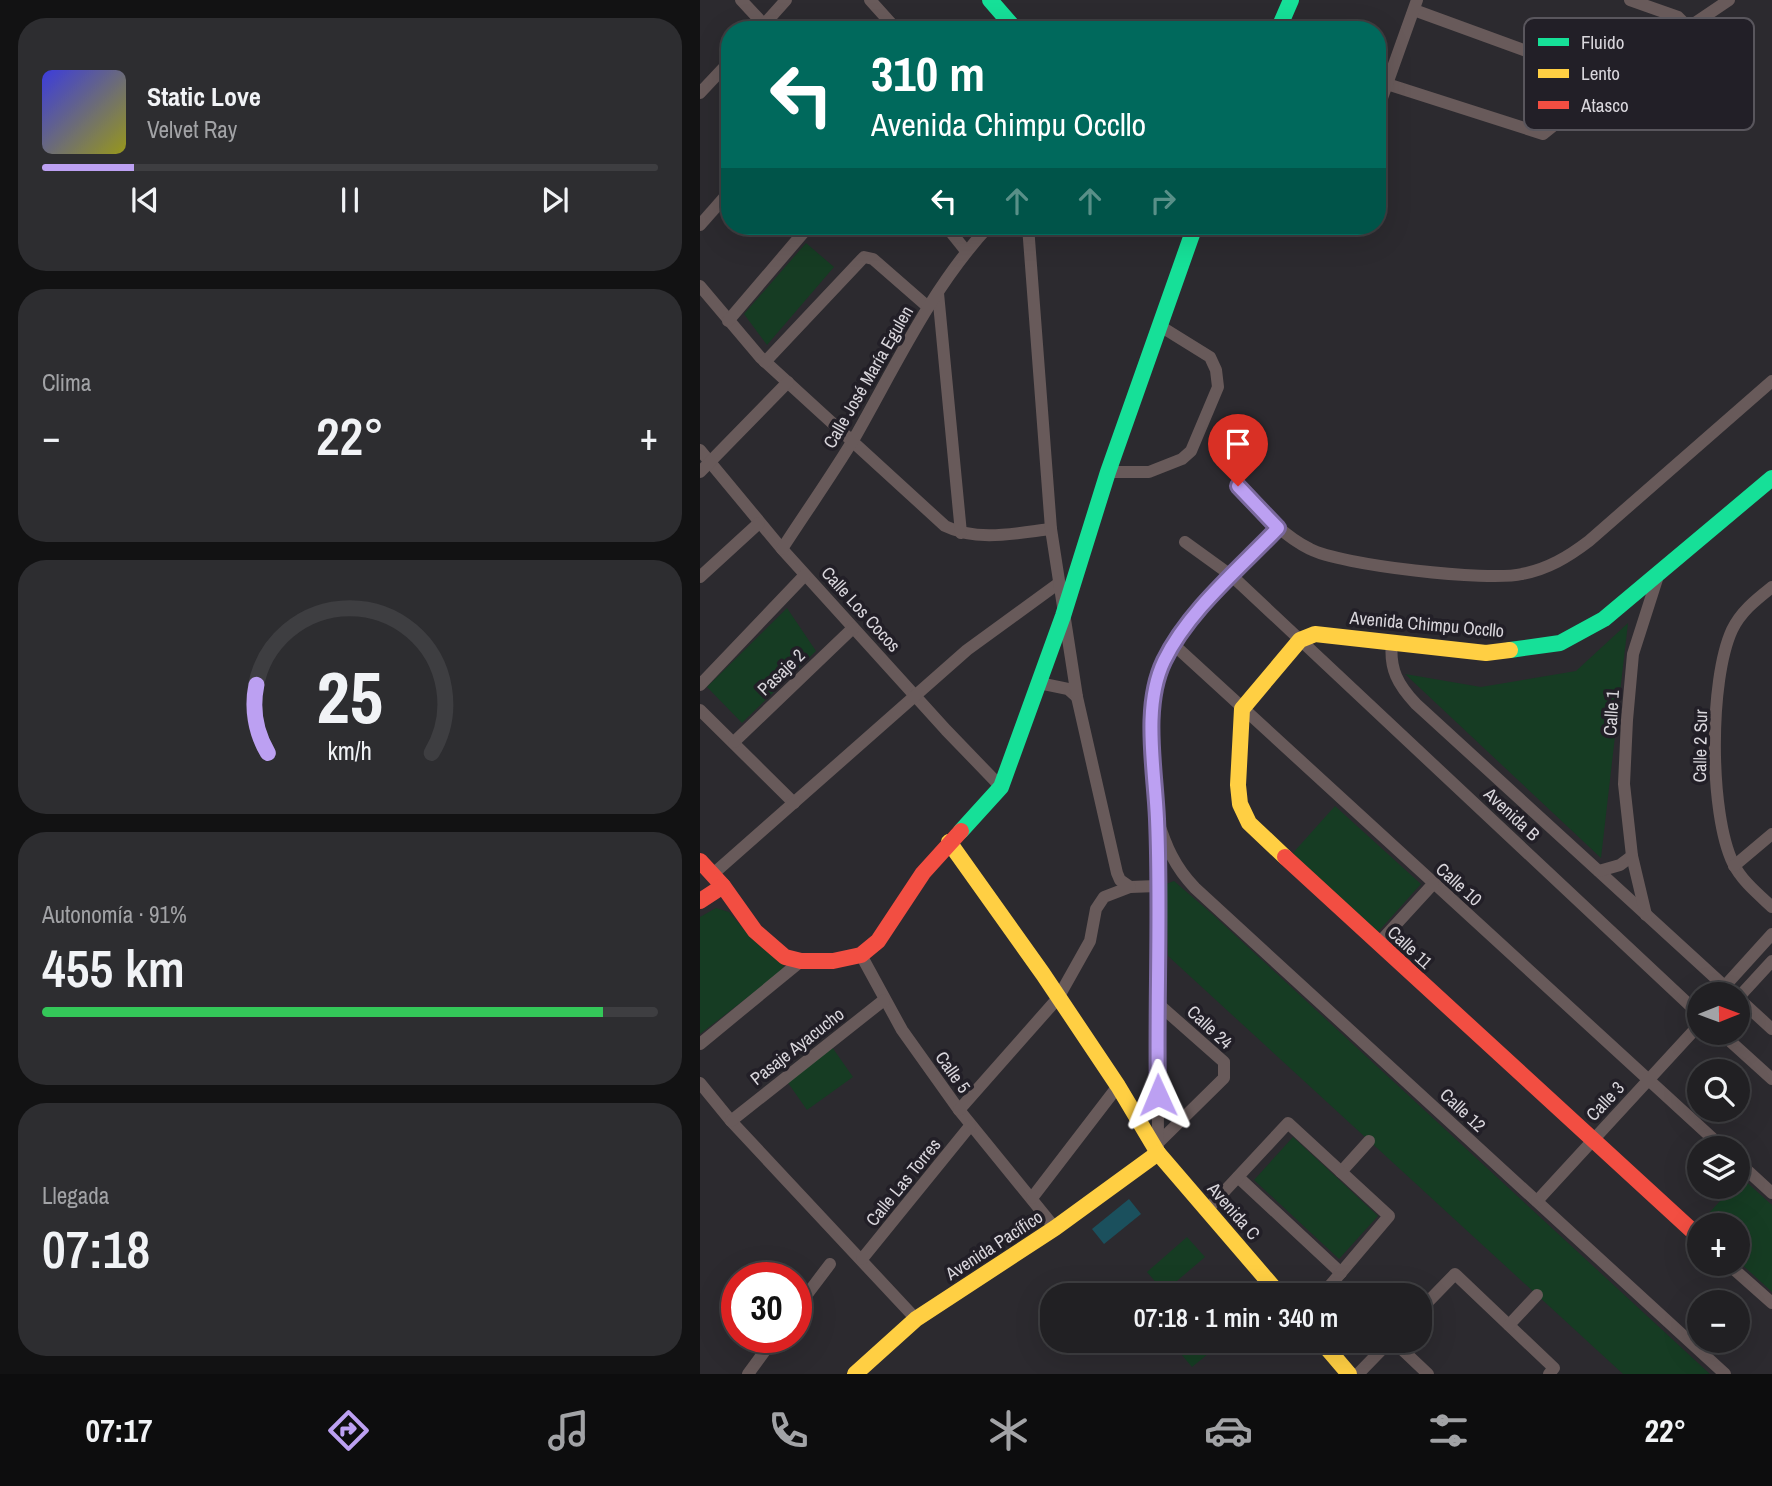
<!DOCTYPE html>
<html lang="es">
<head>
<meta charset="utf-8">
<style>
	:root { --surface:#212023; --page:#2d2d30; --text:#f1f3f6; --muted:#a2a3a6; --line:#3e3e41; --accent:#bca0f2 }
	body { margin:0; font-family:"Archivo Narrow",sans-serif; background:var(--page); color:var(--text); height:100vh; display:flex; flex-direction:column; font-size:26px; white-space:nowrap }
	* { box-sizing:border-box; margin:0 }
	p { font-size:23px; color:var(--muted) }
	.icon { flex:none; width:38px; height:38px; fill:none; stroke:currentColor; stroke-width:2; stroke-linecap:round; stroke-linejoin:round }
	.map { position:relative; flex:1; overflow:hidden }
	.details { display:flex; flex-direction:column; gap:18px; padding:18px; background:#121213; width:700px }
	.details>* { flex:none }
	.hud { position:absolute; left:21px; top:21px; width:665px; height:214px; border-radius:28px; box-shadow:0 7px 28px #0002,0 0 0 2px var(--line); background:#00695c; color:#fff; overflow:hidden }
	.needle { width:46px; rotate:89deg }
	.controls { position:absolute; left:987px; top:982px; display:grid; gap:14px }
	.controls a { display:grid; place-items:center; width:63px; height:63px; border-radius:50%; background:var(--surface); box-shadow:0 7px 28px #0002,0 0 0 2px var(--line); font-size:35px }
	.speed { position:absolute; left:21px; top:1262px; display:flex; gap:14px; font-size:35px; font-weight:700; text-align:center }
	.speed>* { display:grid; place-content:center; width:91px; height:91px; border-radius:50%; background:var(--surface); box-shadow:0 7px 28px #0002,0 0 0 2px var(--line); line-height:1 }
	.speed .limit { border:10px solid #d22; background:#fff; color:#111 }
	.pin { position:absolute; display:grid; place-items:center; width:60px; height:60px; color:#fff; margin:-72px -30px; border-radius:50% 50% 50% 0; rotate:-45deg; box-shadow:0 0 7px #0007 }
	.pin .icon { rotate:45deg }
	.me { position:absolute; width:77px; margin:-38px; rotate:359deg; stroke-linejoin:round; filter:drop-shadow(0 0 5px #0008) }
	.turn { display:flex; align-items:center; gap:24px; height:147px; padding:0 35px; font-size:32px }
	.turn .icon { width:91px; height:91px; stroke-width:2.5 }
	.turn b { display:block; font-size:49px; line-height:60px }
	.lanes { display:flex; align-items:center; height:66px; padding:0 35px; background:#0003; justify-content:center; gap:35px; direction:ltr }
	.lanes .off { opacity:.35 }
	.big { font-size:52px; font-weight:600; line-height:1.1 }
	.details .tile { flex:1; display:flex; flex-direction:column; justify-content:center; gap:10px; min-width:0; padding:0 24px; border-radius:28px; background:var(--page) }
	.details .dial { align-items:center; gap:0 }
	.dial svg { height:182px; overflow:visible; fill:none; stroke:var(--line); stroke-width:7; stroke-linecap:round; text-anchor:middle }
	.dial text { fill:var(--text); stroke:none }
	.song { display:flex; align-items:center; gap:21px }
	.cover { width:84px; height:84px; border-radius:10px; background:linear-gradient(135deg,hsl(240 70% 55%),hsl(60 70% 35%)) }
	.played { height:7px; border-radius:4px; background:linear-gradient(90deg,var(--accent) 15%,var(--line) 15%) }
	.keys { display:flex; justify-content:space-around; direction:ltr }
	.heat { display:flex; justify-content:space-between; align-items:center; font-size:38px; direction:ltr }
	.charge { height:10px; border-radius:5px; background:linear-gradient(90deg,#34c759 91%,var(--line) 0) }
	.trip { position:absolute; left:340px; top:1283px; width:392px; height:70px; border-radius:28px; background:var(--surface); box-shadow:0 7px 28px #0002,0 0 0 2px var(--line); font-weight:600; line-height:70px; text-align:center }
	.tab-bar { display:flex; height:112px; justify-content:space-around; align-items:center; background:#0d0d0e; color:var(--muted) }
	.tab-bar .icon { width:49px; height:49px }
	.tab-bar .current { color:var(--accent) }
	.tab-bar b { font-size:32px; color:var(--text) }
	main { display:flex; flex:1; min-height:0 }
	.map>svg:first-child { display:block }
	.green { fill:#163c23 }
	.water { fill:#1b505d }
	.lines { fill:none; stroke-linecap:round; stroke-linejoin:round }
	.street { stroke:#685a5a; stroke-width:12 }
	.fast { stroke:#16e098; stroke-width:16 }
	.slow { stroke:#ffcf43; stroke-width:16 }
	.jam { stroke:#f24e42; stroke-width:16 }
	.route-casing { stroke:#7a689d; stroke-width:18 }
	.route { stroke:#bca0f2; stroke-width:12 }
	.labels { text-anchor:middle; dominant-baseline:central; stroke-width:7; stroke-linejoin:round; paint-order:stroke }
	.street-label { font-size:18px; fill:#d9d6dc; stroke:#221f27 }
	.key { fill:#221f27; stroke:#59565d; stroke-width:2 }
	.key-label { font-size:19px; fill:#d9d6dc }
</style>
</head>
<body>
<main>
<section class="details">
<div class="tile">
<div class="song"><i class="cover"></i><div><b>Static Love</b><p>Velvet Ray</p></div></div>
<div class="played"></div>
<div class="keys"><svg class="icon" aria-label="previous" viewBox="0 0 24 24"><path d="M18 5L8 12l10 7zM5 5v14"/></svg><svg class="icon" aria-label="pause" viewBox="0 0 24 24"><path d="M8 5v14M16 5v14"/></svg><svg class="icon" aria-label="next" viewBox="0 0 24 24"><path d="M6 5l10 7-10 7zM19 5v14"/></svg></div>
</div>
<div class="tile"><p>Clima</p>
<div class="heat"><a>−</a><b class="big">22°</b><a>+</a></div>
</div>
<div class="tile dial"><svg viewBox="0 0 100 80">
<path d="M14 69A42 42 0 1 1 86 69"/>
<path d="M14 69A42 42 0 0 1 9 39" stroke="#bca0f2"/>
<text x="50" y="56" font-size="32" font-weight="700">25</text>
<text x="50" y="72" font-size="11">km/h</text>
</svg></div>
<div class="tile"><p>Autonomía · 91%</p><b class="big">455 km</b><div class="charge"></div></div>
<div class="tile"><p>Llegada</p><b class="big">07:18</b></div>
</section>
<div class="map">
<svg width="1072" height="1374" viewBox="0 0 1072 1374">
	<rect width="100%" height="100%" fill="#2c2a2f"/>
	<g class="green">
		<path d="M106 243 134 267 67 345 44 314Z"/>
		<path d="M87 608 116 651 42 723 7 687Z"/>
		<path d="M928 623 901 858 705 674 781 687 876 671Z"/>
		<path d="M635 806 721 884 678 932 592 854Z"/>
		<path d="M474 881 511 913 1010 1374H923L468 956 466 884Z"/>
		<path d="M16 908 29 912 51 938 84 964 83 970 0 1034V917Z"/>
		<path d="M132 1047 153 1077 107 1110 86 1080Z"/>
		<path d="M593 1137 678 1216 639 1259 554 1180Z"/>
		<path d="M1041 1177 1072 1205V1292L1038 1261V1225H998L1033 1187 1038 1186Z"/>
		<path d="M487 1237 505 1257 464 1292 447 1272Z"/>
		<path d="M470 1341H524L492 1367Z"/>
	</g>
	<path class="water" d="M429 1199 441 1214 404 1244 392 1229Z"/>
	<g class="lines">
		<g class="street">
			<path d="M41 0 69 30"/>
			<path d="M170 0 197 30"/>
			<path d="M930 0 978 17 988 27"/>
			<path d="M714 10 909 81"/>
			<path d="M60 29 86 0"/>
			<path d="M687 84 843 134 909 81 1029 0"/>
			<path d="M0 93 30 61"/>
			<path d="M677 112 717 0"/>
			<path d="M0 225 30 191"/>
			<path d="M246 226 266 251"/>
			<path d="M0 286 60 357 245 526C277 542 317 533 351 529"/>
			<path d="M238 293 261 533"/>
			<path d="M28 321 109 226"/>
			<path d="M65 362 164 257 173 259 228 307"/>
			<path d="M0 450 82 549 246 730 301 787"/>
			<path d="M0 472 88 382"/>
			<path d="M408 472H449L482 459 491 451 518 387 516 370 510 357 460 326"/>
			<path d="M538 486C560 509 581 535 610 549 640 565 789 582 822 574 848 569 868 557 889 541L1072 381"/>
			<path d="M485 542 532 576 999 1014"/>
			<path d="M82 549C106 512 132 475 155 437 196 365 232 287 289 226"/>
			<path d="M0 577 59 523"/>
			<path d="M1072 587C1057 599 1041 611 1032 630 1009 680 1009 813 1033 863 1041 880 1058 894 1072 907"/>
			<path d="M692 642C689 669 698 685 716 704L1033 994"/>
			<path d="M473 644 1023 1148"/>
			<path d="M339 683 368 689 377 697"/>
			<path d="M0 685 105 575"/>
			<path d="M0 710 94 803"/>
			<path d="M34 742 153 628"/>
			<path d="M457 818C466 846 474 866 495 888L1025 1374"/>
			<path d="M1034 866 1072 834"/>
			<path d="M899 871 920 865 932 856"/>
			<path d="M13 874 267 650 359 583"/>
			<path d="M430 887 457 886"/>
			<path d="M946 915 932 856 924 784 927 720 933 654 958 576"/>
			<path d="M678 944 733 884"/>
			<path d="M161 955 202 1030 259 1110 355 1228"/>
			<path d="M1006 994 1024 987 1072 934"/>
			<path d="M1038 998 1072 961"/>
			<path d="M1038 998 1072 1029"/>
			<path d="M456 1002 524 1062V1078L459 1142"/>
			<path d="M1020 1032 1072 1079"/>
			<path d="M0 1044 101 961"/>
			<path d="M0 1083 31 1121 216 1319"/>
			<path d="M259 1110 358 998 390 941 396 909 404 897 430 887 420 880 417 873 377 697 351 529 328 226"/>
			<path d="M31 1121 184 1000"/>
			<path d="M458 1153 457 818 451 746 456 689 462 664 484 627 578 528"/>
			<path d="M1038 1162 1072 1193"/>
			<path d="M641 1172 669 1141"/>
			<path d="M538 1177 641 1273"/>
			<path d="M332 1198 418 1086"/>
			<path d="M837 1201 999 1025"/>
			<path d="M507 1210 588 1123 689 1216 622 1295"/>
			<path d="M162 1259 270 1126"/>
			<path d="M1028 1264 1072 1303"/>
			<path d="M96 1309 130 1264"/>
			<path d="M719 1311 755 1274 854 1368 849 1374"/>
			<path d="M809 1325 837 1295"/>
			<path d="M692 1340 728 1374"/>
			<path d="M48 1374 75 1337"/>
			<path d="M658 1374 691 1340"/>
		</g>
		<g class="fast">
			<path d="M290 0 316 30"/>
			<path d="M578 30 591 0"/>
			<path d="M810 650 860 643 904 619 1072 478"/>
			<path d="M261 831 301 787 363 616 408 472 495 226"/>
		</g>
		<g class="slow">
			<path d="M249 842 343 974 418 1086 458 1153 580 1295"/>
			<path d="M585 857 549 823 540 804 538 785 542 709 600 640 615 634 786 653 810 650"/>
			<path d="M620 1340 649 1374"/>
			<path d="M155 1374 216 1319 355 1228 458 1153"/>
		</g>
		<g class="jam">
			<path d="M585 857 999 1237"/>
			<path d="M0 861 23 886 55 931 85 957 101 961H133L161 955 178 941 223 873 261 831"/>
			<path d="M0 901 23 886"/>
		</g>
	</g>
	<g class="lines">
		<defs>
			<path id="route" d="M458 1095C456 1003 461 910 457 819 455 769 442 707 464 661 488 611 540 568 578 528L538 486"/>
		</defs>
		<use href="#route" class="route-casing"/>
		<use href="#route" class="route"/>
	</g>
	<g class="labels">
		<g class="street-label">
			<text transform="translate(168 377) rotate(-60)">Calle José María Egulen</text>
			<text transform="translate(161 609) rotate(48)">Calle Los Cocos</text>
			<text transform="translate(727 624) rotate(5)">Avenida Chimpu Occllo</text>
			<text transform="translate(81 672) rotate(-44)">Pasaje 2</text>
			<text transform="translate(911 713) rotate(-86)">Calle 1</text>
			<text transform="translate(1000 746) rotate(-89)">Calle 2 Sur</text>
			<text transform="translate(812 814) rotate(43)">Avenida B</text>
			<text transform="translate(759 884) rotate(42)">Calle 10</text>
			<text transform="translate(710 947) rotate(43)">Calle 11</text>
			<text transform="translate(510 1027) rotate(43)">Calle 24</text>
			<text transform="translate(97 1046) rotate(-38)">Pasaje Ayacucho</text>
			<text transform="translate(253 1072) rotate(55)">Calle 5</text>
			<text transform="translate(905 1101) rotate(-47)">Calle 3</text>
			<text transform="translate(763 1110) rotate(43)">Calle 12</text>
			<text transform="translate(203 1182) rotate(-51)">Calle Las Torres</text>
			<text transform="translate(534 1211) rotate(49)">Avenida C</text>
			<text transform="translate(294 1245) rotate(-33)">Avenida Pacífico</text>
		</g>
	</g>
	<rect x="824" y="18" width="230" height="112" rx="10" class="key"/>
	<rect x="838" y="38" width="31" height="8" fill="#16e098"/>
	<rect x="838" y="69" width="31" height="9" fill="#ffcf43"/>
	<rect x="838" y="101" width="31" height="8" fill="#f24e42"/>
	<g class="key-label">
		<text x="881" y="49">Fluido</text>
		<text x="881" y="80">Lento</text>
		<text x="881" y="112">Atasco</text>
	</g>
</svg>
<div class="controls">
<a><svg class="needle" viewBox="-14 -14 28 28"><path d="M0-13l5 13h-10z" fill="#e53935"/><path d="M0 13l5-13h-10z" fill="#a2a3a6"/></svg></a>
<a><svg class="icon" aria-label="search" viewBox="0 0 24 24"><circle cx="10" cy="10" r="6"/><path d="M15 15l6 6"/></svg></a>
<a><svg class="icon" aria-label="layers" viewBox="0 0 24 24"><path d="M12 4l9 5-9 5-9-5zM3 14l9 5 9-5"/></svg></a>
<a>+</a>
<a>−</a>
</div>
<div class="speed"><div class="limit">30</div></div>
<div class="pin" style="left:538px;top:486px;background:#d93025"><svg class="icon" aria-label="arrive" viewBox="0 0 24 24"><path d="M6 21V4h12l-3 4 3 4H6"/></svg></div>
<svg class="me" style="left:458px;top:1095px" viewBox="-20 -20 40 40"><path d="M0-17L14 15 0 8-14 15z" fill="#bca0f2" stroke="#fff" stroke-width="4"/></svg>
<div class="trip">07:18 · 1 min · 340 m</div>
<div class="hud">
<div class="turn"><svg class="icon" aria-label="left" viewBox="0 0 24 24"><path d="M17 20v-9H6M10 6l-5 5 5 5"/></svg><div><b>310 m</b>Avenida Chimpu Occllo</div></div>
<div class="lanes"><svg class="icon" aria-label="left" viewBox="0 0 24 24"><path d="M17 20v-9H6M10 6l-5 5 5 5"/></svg><svg class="icon off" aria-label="ahead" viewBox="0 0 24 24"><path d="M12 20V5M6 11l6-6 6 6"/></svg><svg class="icon off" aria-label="ahead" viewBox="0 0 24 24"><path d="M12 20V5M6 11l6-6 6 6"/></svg><svg class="icon off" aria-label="right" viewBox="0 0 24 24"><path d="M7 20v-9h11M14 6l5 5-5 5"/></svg></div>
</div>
</div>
</main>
<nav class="tab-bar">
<b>07:17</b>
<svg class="icon current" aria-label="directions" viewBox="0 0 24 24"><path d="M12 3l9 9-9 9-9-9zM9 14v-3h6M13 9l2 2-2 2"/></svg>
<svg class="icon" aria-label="music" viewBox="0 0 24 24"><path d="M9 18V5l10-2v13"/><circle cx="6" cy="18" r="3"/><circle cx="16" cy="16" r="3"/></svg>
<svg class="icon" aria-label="phone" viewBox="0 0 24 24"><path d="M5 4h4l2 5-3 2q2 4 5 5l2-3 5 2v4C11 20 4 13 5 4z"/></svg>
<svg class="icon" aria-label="climate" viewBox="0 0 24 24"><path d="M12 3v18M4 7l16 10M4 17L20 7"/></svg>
<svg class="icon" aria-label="car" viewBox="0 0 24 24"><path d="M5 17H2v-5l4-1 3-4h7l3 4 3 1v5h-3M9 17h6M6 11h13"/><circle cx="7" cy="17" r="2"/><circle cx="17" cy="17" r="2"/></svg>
<svg class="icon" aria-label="filters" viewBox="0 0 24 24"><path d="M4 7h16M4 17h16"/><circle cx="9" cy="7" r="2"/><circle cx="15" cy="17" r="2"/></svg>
<b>22°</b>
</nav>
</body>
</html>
